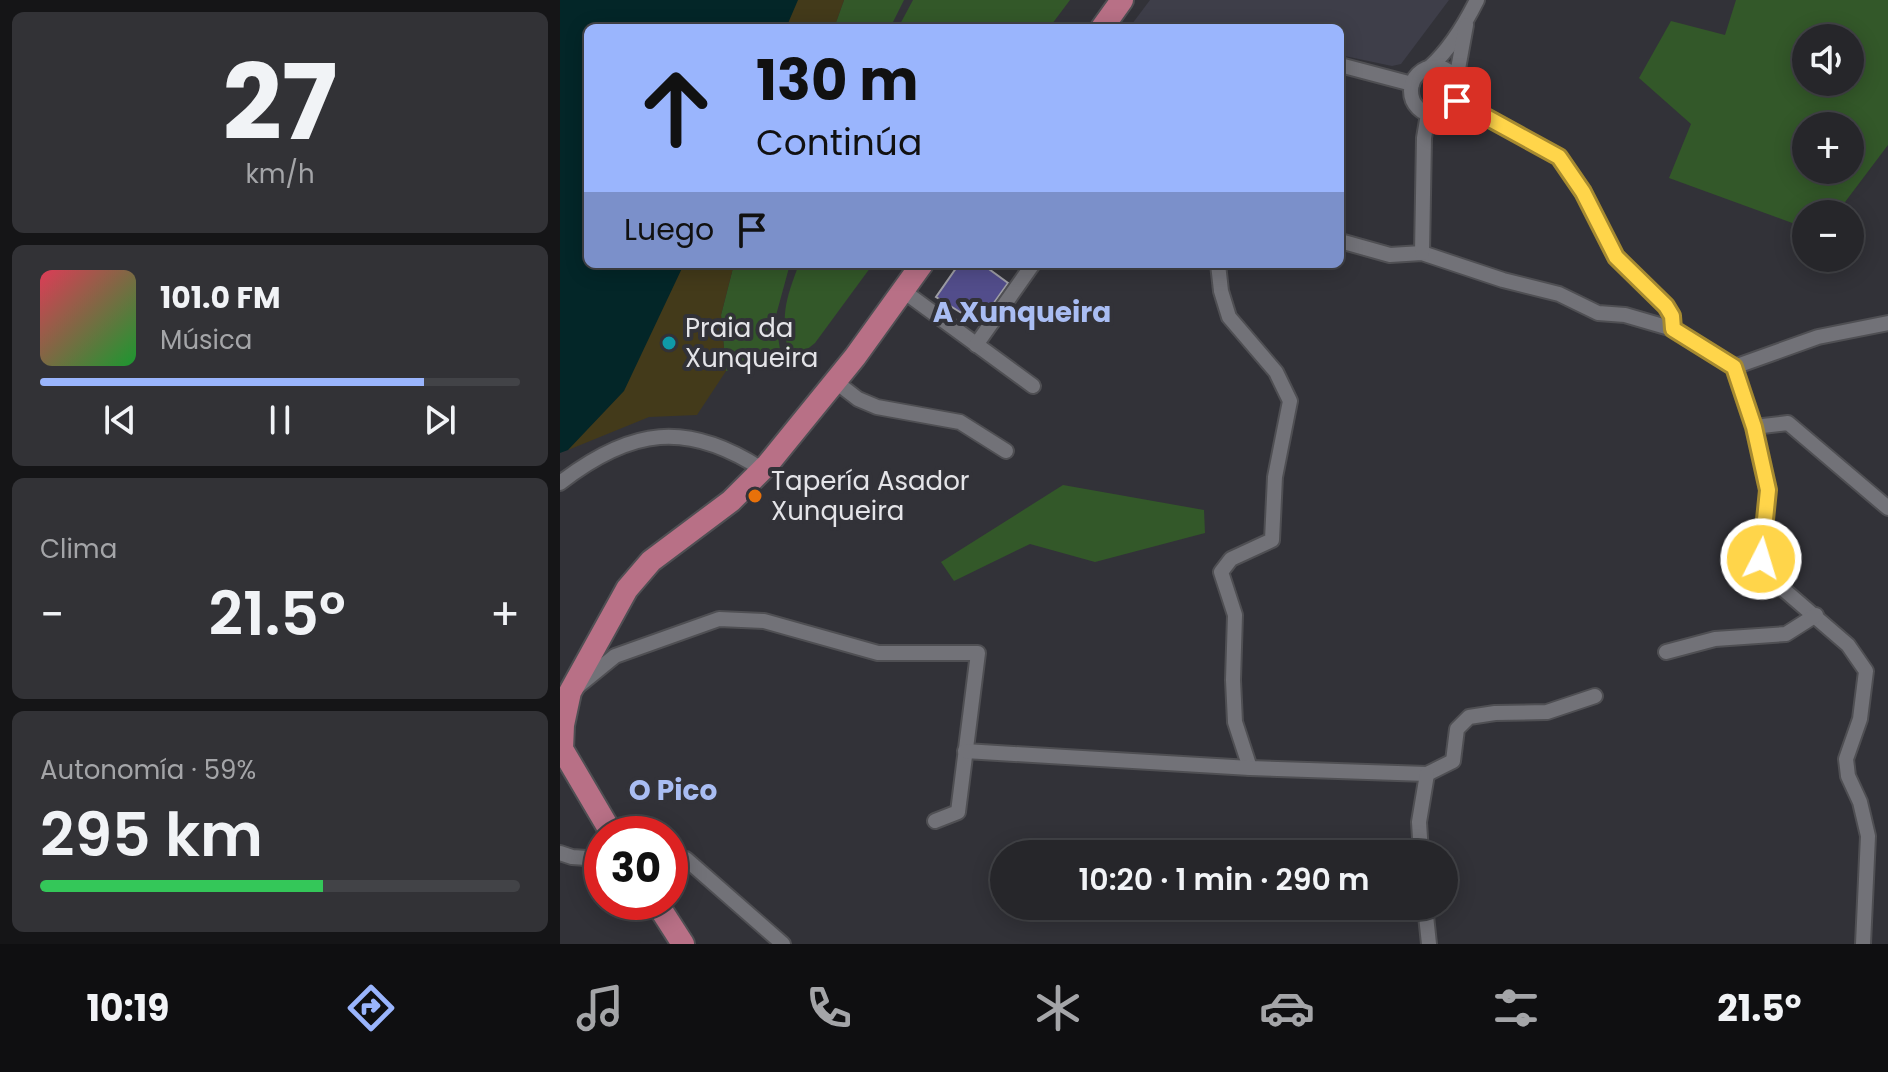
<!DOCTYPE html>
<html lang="es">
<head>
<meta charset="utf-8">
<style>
	:root { --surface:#26262a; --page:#323236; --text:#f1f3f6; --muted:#a4a5a8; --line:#424347; --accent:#9ab5fd }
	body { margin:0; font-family:Poppins,sans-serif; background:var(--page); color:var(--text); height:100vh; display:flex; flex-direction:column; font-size:30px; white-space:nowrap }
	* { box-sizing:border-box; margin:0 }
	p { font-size:26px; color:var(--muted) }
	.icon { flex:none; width:44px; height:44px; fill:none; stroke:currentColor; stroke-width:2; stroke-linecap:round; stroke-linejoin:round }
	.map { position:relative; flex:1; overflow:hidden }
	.sheet { display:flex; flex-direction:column; gap:12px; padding:12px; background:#151517; width:560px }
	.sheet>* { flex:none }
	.guide { position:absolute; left:24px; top:24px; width:760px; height:244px; border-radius:12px; box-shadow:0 4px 20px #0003,0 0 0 2px var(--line); background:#9ab5fd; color:#111; overflow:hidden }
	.fabs { position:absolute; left:1232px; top:24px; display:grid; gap:16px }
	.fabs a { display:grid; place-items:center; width:72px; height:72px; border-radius:50%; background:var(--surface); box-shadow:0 4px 20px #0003,0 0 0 2px var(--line); font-size:40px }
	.speed { position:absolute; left:24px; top:816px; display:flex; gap:16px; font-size:40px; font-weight:700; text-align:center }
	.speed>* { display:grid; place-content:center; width:104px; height:104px; border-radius:50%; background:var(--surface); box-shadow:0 4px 20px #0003,0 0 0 2px var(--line); line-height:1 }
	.speed .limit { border:12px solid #d22; background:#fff; color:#111 }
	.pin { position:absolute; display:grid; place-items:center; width:68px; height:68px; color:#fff; margin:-34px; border-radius:16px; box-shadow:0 4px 12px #0006 }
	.me { position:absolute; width:88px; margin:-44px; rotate:5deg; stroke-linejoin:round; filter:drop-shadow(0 0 6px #0008) }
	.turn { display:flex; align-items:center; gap:28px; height:168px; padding:0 40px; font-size:36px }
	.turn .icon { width:104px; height:104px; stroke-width:2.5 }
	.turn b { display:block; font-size:56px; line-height:68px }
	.then { display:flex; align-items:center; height:76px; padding:0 40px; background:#0003; gap:16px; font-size:30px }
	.big { font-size:60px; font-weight:600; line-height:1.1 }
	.sheet .widget { flex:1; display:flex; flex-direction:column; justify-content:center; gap:12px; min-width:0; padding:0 28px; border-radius:12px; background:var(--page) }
	.sheet .dial { align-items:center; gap:0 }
	.dial b { font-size:104px; line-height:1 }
	.song { display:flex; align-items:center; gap:24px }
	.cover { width:96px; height:96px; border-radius:12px; background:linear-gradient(135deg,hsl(350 70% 55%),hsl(130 70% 35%)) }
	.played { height:8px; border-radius:4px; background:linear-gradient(90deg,var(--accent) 80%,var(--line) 80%) }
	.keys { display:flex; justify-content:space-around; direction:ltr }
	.heat { display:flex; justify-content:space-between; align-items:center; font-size:44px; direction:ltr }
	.charge { height:12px; border-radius:6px; background:linear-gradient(90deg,#34c759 59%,var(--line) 0) }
	.trip { position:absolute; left:430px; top:840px; width:468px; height:80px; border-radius:40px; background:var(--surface); box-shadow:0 4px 20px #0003,0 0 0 2px var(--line); font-weight:600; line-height:80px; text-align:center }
	.tabs { display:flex; height:128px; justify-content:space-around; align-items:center; background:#0f0f11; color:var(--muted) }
	.tabs .icon { width:56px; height:56px }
	.tabs .active { color:var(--accent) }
	.tabs b { font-size:36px; color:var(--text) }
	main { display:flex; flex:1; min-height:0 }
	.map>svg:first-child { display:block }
	.built { fill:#3e3e49 }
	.green { fill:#335829; fill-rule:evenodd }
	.sand { fill:#433a1a }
	.water { fill:#032628 }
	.building { fill:#524d8b; stroke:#9e9ea5; stroke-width:2 }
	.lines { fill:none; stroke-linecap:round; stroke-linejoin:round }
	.street-casing { stroke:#4f4f53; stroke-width:18 }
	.primary-casing { stroke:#4f4f53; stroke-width:26 }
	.street { stroke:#727278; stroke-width:14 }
	.primary { stroke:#b87086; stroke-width:22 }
	.route-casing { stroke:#a68a30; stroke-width:20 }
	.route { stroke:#ffd54a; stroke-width:14 }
	.culture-dot { fill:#0f9aa8; stroke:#323238; stroke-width:3 }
	.food-dot { fill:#e8710a; stroke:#323238; stroke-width:3 }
	.labels { text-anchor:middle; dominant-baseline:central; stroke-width:8; stroke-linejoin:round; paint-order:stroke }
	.poi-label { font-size:26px; fill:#e4e4e8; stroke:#323238; text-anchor:start }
	.neighbourhood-label { font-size:28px; font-weight:bold; fill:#a9bdf3; stroke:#323238 }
</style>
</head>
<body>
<main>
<section class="sheet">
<div class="widget dial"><b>27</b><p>km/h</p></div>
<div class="widget">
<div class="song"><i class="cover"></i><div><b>101.0 FM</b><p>Música</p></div></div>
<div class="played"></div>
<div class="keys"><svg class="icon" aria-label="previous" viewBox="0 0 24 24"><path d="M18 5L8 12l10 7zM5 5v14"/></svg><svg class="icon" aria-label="pause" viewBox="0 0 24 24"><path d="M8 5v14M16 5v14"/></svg><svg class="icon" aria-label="next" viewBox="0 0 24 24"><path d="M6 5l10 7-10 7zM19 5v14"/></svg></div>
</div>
<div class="widget"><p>Clima</p>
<div class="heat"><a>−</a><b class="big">21.5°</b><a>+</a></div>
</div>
<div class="widget"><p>Autonomía · 59%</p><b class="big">295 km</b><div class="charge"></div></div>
</section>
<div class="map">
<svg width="1328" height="944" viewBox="0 0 1328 944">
	<rect width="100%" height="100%" fill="#323238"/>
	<path class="built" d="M590 0H889L841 64 832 66 780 55V28H569Z"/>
	<g class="green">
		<path d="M284 0H344L330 28H274Z"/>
		<path d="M353 0H510L489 28H338Z"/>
		<path d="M1176 0H1328V145L1276 214H1246V228L1109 178 1131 124 1079 78 1111 21 1165 35ZM1290 38V82H1246V38ZM1290 126V170H1246V126Z"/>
		<path d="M174 264H230L215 319 221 355 166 371 161 315Z"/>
		<path d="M239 264H313L255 343 245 351 229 357C221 315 224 304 239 264Z"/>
		<path d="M503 485 644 510 645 533 535 562 470 544 394 581 381 562Z"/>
	</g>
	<g class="sand">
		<path d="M193 0H284L274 28H180Z"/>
		<path d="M88 264H174L161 315 166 371 137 415 89 417 8 450Z"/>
	</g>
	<path class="water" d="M0 0H238L226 28H28V264H124L64 391 8 450 0 453Z"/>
	<path class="building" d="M399 264H422L448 283 419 324 376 297Z"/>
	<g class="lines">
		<defs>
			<g id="street">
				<path d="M780 65 852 84"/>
				<path d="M870 67C890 49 905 24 917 0"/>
				<circle cx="875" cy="91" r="24"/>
				<path d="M896 80 906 25"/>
				<path d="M897 101 999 157 1023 192 1056 257 1106 306 1112 316 1113 329"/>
				<path d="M780 241 830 255 862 253 943 280 999 294 1038 313 1065 315 1113 329 1174 367 1194 427 1208 490 1201 559 1208 576 1288 645 1306 671 1300 719 1286 759 1288 776 1300 802 1308 836 1303 944"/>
				<path d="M862 253 864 138 868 114"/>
				<path d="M658 264 661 291 669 317 716 372 730 401 715 477 712 540 671 559 661 572 675 615 673 680 675 722 690 768"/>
				<path d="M342 290 473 386"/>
				<path d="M416 345 473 264"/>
				<path d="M1174 367 1258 337 1328 323"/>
				<path d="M276 382 298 399 317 407 400 422 446 451"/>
				<path d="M1194 427 1228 423 1328 508"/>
				<path d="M0 483C71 428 127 420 203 470"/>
				<path d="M1106 652 1155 639 1226 634 1256 615"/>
				<path d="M17 687 55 656 159 619 204 621 318 653H418L398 812 375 821"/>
				<path d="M405 751 690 768 867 774 893 761 897 729 909 717 935 713 987 712 1035 696"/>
				<path d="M0 853 12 857 42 859"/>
				<path d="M861 854 859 822 867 774"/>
				<path d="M110 860 126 859 223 944"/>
				<path d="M865 906 869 944"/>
			</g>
			<g id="primary">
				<path d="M542 28 562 0"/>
				<path d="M52 834 2 749 3 725 10 692 67 589 91 561 171 501 208 464 295 357 362 264"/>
				<path d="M96 902 123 944"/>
			</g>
		</defs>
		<use href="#street" class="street-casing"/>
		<use href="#primary" class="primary-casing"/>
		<use href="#street" class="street"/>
		<use href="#primary" class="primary"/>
	</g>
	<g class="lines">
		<defs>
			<path id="route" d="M897 101 999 157 1023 192 1056 257 1106 306 1112 316 1113 329 1174 367 1194 427 1208 490 1201 559"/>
		</defs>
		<use href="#route" class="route-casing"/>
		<use href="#route" class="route"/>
	</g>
	<circle class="culture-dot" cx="109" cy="343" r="8"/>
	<circle class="food-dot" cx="195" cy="496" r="8"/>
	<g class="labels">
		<g class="poi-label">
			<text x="125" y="328">Praia da<tspan x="125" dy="30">Xunqueira</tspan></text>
			<text x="211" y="481">Tapería Asador<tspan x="211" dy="30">Xunqueira</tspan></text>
		</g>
		<g class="neighbourhood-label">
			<text x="462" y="312">A Xunqueira</text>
			<text x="113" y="790">O Pico</text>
		</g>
	</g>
</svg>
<div class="fabs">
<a><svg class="icon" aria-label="sound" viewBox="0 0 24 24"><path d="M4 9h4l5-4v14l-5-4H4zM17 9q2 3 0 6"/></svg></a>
<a>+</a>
<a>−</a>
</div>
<div class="speed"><div class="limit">30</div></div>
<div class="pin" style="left:897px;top:101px;background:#d93025"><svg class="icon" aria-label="arrive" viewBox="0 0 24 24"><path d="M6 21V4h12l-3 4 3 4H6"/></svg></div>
<svg class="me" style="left:1201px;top:559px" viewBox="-20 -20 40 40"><circle r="17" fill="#ffd54a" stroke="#fff" stroke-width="3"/><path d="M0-11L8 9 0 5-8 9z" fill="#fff"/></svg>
<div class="trip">10:20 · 1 min · 290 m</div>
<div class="guide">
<div class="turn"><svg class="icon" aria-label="ahead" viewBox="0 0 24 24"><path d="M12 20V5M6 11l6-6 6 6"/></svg><div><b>130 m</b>Continúa</div></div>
<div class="then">Luego<svg class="icon" aria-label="arrive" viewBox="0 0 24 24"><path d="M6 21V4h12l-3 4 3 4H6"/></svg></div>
</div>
</div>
</main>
<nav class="tabs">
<b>10:19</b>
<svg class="icon active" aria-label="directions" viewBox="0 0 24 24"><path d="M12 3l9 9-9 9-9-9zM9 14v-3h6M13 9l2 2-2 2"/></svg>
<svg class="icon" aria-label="music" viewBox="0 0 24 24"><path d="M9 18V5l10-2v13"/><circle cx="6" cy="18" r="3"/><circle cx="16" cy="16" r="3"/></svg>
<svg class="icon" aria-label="phone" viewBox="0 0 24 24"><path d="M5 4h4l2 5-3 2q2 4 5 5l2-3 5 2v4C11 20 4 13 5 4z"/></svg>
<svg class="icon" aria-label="climate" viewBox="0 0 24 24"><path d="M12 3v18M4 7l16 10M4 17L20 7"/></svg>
<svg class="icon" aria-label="car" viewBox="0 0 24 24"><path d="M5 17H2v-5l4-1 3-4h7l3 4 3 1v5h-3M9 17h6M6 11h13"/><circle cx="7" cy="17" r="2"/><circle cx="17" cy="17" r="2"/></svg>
<svg class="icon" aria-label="filters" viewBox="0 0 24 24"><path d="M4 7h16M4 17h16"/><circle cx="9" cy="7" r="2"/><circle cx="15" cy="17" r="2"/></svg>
<b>21.5°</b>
</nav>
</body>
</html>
